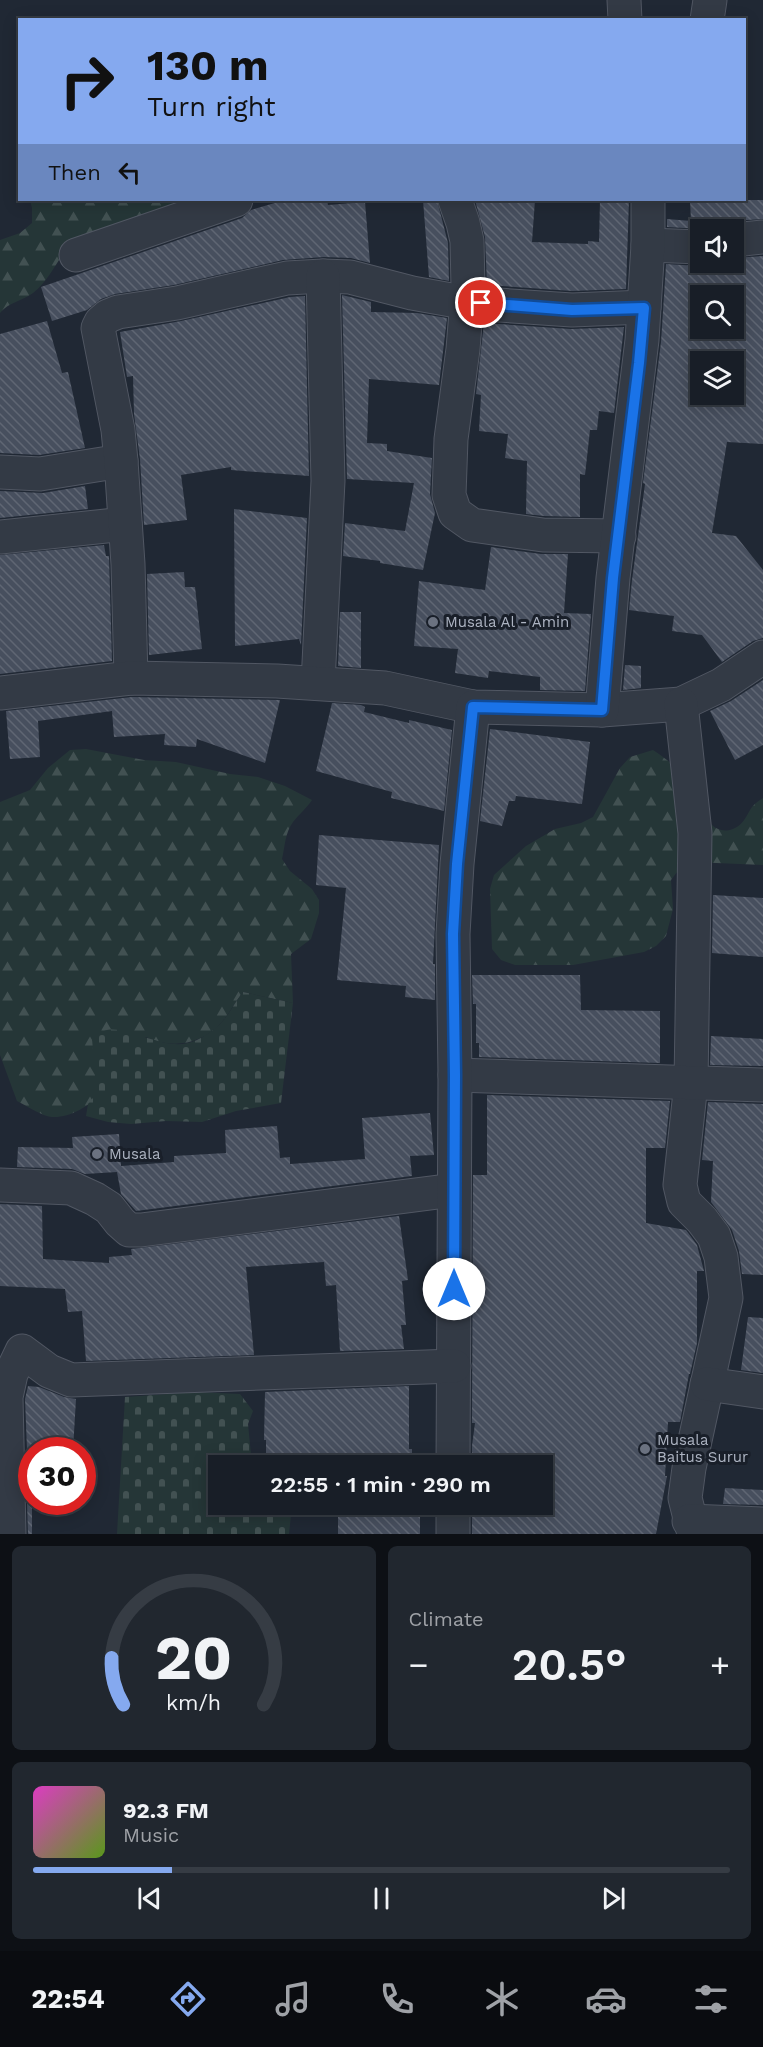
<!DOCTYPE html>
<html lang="en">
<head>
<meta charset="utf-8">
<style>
	:root { --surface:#181e27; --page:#21272f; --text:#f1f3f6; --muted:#9fa2a7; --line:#363c44; --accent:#85a9ef }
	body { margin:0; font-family:"Work Sans",sans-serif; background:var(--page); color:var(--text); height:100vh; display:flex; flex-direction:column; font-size:22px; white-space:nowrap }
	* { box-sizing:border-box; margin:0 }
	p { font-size:20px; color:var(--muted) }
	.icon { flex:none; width:33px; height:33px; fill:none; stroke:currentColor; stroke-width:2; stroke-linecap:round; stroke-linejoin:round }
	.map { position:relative; height:1534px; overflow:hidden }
	.details { display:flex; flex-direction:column; gap:12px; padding:12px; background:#0d1015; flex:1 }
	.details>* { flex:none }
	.top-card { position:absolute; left:18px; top:18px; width:728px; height:183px; border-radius:0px; box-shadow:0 3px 15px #0003,0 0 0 2px var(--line); background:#85a9ef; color:#111; overflow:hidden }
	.fabs { position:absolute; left:690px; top:219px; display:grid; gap:12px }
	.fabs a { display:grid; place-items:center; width:54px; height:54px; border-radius:0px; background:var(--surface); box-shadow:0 3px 15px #0003,0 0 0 2px var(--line); font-size:30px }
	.speed { position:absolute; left:18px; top:1437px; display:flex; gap:12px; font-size:30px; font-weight:700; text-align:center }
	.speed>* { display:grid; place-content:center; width:78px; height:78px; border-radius:50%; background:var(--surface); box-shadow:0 3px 15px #0003,0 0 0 2px var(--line); line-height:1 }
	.speed .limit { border:9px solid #d22; background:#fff; color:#111 }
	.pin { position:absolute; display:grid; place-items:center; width:51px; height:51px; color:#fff; margin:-26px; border:3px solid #fff; border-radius:50%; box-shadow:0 2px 6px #0007 }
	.me { position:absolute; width:66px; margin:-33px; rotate:0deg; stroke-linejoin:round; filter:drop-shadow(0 0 4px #0008) }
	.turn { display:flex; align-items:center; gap:21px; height:126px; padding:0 30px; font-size:27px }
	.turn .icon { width:78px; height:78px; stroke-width:2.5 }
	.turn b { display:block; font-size:42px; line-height:51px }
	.then { display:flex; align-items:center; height:57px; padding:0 30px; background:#0003; gap:12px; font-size:22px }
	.big { font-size:45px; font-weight:600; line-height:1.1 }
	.details .tile { flex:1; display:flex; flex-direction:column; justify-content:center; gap:9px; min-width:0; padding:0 21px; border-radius:9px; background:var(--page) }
	.details .dial { align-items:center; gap:0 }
	.dial svg { height:156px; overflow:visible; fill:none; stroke:var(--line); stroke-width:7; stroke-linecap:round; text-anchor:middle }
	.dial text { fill:var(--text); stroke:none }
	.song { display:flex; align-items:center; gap:18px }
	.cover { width:72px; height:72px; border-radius:9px; background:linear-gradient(135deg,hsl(310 70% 55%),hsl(90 70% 35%)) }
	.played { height:6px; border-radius:3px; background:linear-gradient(90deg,var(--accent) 20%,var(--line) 20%) }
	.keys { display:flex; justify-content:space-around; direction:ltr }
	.heat { display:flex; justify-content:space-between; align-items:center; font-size:33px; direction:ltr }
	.details .tiles { flex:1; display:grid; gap:12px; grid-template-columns:1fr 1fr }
	.tile:last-child { grid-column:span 2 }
	.trip { position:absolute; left:208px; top:1455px; width:345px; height:60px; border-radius:0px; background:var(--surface); box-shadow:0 3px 15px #0003,0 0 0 2px var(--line); font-weight:600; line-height:60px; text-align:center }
	.dock { display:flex; height:96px; justify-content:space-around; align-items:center; background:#0a0c10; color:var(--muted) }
	.dock .icon { width:42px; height:42px }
	.dock .current { color:var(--accent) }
	.dock b { font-size:27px; color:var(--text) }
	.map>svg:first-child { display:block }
	.forest { fill:url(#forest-firs) }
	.cemetery { fill:url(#cemetery-stones) }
	.building { fill:url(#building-back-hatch); fill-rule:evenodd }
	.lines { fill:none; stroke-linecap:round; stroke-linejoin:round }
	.minor-casing { stroke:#515763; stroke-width:35 }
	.minor { stroke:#333a45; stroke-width:33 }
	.route-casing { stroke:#114b97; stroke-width:15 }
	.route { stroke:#1a73e8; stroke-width:10 }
	.worship-dot { fill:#6b7280; stroke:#191f29; stroke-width:2 }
	.labels { text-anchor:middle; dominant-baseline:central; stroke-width:6; stroke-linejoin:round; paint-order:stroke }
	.poi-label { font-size:15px; fill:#adb4c2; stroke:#191f29; text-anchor:start }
</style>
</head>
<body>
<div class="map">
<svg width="763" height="1534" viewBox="0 0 763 1534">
	<defs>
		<pattern id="forest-firs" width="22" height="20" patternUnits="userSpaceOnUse" patternTransform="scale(1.5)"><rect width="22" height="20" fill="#253637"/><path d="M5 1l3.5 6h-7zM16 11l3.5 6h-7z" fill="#425152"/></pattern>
		<pattern id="cemetery-stones" width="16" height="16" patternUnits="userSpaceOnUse" patternTransform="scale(1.5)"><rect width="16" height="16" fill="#253637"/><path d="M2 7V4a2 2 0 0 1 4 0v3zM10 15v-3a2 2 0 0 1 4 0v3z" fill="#425152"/></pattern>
		<pattern id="building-back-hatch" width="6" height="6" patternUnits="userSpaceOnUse" patternTransform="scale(1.5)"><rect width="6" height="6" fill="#474f5e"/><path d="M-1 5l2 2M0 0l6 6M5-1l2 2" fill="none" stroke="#5f6673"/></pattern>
	</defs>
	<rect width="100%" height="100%" fill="#202834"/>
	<g class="forest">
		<path d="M30 200H260L63 254C54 267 46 283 33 293 22 301 9 302 0 313V240L20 233 32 223V208Z"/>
		<path d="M86 749 144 760 176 762 230 774 258 777 285 786 312 800C306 809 299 814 293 822 285 833 285 846 282 859L290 871 312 889 319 900V913L311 939 291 954 293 1003 243 992C235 1002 229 1014 221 1023 201 1045 171 1049 146 1037L97 1079C97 1083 98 1090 97 1094 91 1108 61 1121 47 1116 37 1113 27 1106 17 1101L0 1055V802L30 790 48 768 70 750Z"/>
		<path d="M653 750C665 758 677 767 685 778 697 794 706 842 735 828 744 824 747 814 752 807 755 803 760 800 763 798V865L693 862 680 868 671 880 673 909 666 936 656 946 644 952 573 965H515L501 960 492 949 490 889 494 875 526 846 555 829 581 823 593 817 620 768 630 757Z"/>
	</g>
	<g class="cemetery">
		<path d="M243 992 293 1003 281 1103 236 1111 202 1122 166 1121 131 1124 108 1122 86 1116 88 1104 97 1093 92 1039C96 1036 100 1032 104 1031 111 1028 120 1030 127 1032 165 1042 183 1056 218 1026 228 1017 235 1002 243 992Z"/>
		<path d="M196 1392 240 1394 253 1411 248 1424 252 1465 219 1466V1504L299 1505 291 1515 289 1534H117L125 1397Z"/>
	</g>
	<g class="building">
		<path d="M285 200H327L328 205 365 202 370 263 351 258 324 257 283 260 174 285 115 294 101 299 87 310 52 321 41 287 242 218 251 210Z"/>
		<path d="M423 200H437L448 243 449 281 429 277Z"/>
		<path d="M475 200H535L532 242 588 244V241L599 242 600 200H629L626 289 572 291 487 285 485 237Z"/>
		<path d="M690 200H763V219L732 221 724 225 719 230 667 227V219L691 221Z"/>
		<path d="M763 256V444L727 442 712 533 736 536 763 570V638L753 641 722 662 702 635 672 631 674 616 629 610 632 580 645 484 643 483 661 342 666 264 699 266 710 262H734V258ZM700 296H734V328H700ZM700 362H734V394H700Z"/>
		<path d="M342 295 371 302V312L417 313 447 318 439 385 369 379 367 443 387 444V451L432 458 430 494 435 513 423 570 380 563V561L343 556 345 523 405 531 414 483 347 479Z"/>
		<path d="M305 296 309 476 231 470V467L181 475 187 520 144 525 140 459 134 414 133 376 127 377 120 332 181 321 290 297Z"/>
		<path d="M47 321 62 373 68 372 85 448 39 455 0 453V334Z"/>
		<path d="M484 323 571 329 624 327 614 413 599 411 597 430H590L585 475 580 474V517L544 516 526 514 527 461 505 458 508 434 479 431 481 395 476 394Z"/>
		<path d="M85 486 88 509 0 518V491L43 493Z"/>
		<path d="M234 509 307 518 301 645 299 639 235 646Z"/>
		<path d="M104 545 106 556H109L112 661 0 674V555Z"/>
		<path d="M491 547 541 554H568L564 613 591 614 585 691 540 690V677L489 671 488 678 455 673 458 649 414 646 419 581 485 590Z"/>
		<path d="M184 572 185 587H195L202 649 149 655 147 574Z"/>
		<path d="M340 612H361V668L338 666Z"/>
		<path d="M625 665 641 666V688L623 690Z"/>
		<path d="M763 680V745L735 760 710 711 731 701Z"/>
		<path d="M132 697 280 700 265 763 197 739 196 747 164 745 165 734 114 737 112 711 38 721 40 757 10 759 6 711Z"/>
		<path d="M332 703 361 705 365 707 364 712 409 723V720L452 730 444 811 391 798 392 792 316 771Z"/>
		<path d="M490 729 590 742 582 804 516 796 515 801H509L502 826 480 821Z"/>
		<path d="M319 835 439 845 433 964H435V1000L405 997 406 986 337 980 346 888 316 885Z"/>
		<path d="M713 895 763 898V957L712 953Z"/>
		<path d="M472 975H580L581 1010 660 1011V1063L479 1057V1043H476V1004H473Z"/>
		<path d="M711 1036 763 1039V1066L710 1065Z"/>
		<path d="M487 1095 670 1101 665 1148H646V1223L686 1230 697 1245 704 1271H697V1343L690 1374H689L680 1422H668L665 1476H667L656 1534H472V1504H543V1466H472V1446L475 1423H472L473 1175H487Z"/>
		<path d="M708 1102 763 1104V1275L742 1274 739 1251 732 1230 711 1202 713 1161 702 1160Z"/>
		<path d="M430 1113 434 1155 410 1156 412 1176 136 1211 121 1194 117 1172 85 1174 72 1169 17 1167 18 1147 73 1148 72 1137 119 1134 121 1166 174 1162V1156L226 1153 225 1130 277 1126 280 1158 290 1157V1164L365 1159 362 1118Z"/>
		<path d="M0 1204 42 1206 43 1259 109 1263V1257L132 1255 131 1249 399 1216 408 1280 402 1281 406 1325H401L404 1349 340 1351 336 1285 326 1286 324 1262 246 1267 254 1355 86 1361 82 1311 68 1312 65 1289 0 1286Z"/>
		<path d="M748 1317 763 1318V1373L741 1370Z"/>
		<path d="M28 1386 39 1387 64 1397 76 1399 73 1450H27L25 1399Z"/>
		<path d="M409 1386V1449H412V1466H266V1440H264L265 1392Z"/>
		<path d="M725 1488 763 1490V1505L723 1504Z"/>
		<path d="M27 1503 32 1504V1534H28Z"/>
		<rect x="338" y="1504" width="82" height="30"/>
	</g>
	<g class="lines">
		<defs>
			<g id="minor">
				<path d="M624 0 625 20"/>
				<path d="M707 20 710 0"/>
				<path d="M455 200 463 223 467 241 468 287 463 349 451 439 449 495 455 513 472 525 543 535 619 536"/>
				<path d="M734 240 763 237"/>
				<path d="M648 245 700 247"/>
				<path d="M76 255 236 200"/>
				<path d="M0 472 40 474 121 461"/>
				<path d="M0 537 125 524"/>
				<path d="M131 678 128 564 121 461 118 430 98 328 101 322 108 316 118 312 177 303 287 278 323 276 350 277 412 293 468 303 572 310 644 307"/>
				<path d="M318 683 328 481 323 276"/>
				<path d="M0 693 131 678 277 681 385 688 473 707 602 710 681 704 721 685 763 657"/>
				<path d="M681 704 695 833 691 1083 680 1185 684 1202 702 1220 714 1236 721 1257 726 1298 689 1468 685 1498 694 1534"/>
				<path d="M602 710 613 578 642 340 648 245V200"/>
				<path d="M455 1075 763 1085"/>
				<path d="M0 1185 71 1188 95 1199 109 1208 120 1222 129 1230H141L454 1190"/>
				<path d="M707 1384 763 1392"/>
				<path d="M453 1466 455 1075 453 934 457 864 473 707"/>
				<path d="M689 1521 763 1524"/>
				<path d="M9 1534 6 1397 11 1374 22 1351 49 1371 71 1380 454 1366"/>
				<path d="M453 1534V1504"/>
			</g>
		</defs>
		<use href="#minor" class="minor-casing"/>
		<use href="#minor" class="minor"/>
	</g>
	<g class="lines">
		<defs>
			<path id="route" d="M454 1289 455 1075 453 934 457 864 473 707 602 710 613 578 639 363 644 308 572 310 481 303"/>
		</defs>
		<use href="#route" class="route-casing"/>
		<use href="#route" class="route"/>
	</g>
	<g class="worship-dot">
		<circle cx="433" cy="622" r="6"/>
		<circle cx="97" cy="1154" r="6"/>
		<circle cx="645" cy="1449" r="6"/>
	</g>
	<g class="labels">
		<g class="poi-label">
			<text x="445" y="622">Musala Al - Amin</text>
			<text x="109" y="1154">Musala</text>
			<text x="657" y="1440">Musala<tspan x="657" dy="17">Baitus Surur</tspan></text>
		</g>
	</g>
</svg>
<div class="fabs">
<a><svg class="icon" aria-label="sound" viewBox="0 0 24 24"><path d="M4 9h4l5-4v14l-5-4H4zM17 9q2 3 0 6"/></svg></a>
<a><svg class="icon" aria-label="search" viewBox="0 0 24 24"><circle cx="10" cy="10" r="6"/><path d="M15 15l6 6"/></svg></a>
<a><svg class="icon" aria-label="layers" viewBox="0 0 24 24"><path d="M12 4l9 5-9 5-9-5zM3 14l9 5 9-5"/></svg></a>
</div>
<div class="speed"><div class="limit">30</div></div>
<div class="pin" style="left:481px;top:303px;background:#d93025"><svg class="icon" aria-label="arrive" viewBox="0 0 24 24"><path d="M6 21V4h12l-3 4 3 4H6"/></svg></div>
<svg class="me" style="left:454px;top:1289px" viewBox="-20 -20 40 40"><circle r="19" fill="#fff"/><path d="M0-13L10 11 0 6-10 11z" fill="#1a73e8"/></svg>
<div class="trip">22:55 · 1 min · 290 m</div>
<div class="top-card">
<div class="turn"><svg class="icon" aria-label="right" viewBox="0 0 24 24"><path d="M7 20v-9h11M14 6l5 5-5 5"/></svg><div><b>130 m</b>Turn right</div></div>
<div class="then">Then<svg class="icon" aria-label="left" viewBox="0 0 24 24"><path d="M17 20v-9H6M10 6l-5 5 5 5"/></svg></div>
</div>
</div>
<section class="details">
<div class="tiles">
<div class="tile dial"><svg viewBox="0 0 100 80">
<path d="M14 69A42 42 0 1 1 86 69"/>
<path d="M14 69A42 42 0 0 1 8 45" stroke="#85a9ef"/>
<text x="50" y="56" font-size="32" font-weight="700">20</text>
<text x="50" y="72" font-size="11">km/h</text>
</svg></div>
<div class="tile"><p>Climate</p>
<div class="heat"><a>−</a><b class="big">20.5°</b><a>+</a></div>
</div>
<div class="tile">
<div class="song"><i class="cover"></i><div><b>92.3 FM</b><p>Music</p></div></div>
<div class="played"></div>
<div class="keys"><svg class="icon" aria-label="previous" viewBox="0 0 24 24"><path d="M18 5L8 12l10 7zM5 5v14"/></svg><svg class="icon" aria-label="pause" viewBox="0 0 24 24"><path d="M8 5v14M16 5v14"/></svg><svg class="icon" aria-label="next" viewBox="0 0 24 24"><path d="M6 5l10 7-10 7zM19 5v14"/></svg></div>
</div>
</div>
</section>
<nav class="dock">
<b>22:54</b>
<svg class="icon current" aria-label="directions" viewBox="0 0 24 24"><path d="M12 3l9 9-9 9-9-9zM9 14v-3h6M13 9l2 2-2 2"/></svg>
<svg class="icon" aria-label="music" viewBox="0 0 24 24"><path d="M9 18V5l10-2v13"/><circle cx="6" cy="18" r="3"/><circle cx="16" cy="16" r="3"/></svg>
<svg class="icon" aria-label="phone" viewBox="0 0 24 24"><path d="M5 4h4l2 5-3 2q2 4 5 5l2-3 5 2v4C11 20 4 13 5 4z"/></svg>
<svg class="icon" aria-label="climate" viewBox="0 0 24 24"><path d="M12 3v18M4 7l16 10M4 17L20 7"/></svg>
<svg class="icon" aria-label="car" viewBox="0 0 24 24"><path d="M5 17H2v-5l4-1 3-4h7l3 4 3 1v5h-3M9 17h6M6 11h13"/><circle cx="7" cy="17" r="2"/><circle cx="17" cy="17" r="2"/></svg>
<svg class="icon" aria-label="filters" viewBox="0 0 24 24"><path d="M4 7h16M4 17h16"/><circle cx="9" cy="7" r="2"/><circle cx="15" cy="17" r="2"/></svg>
</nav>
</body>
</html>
